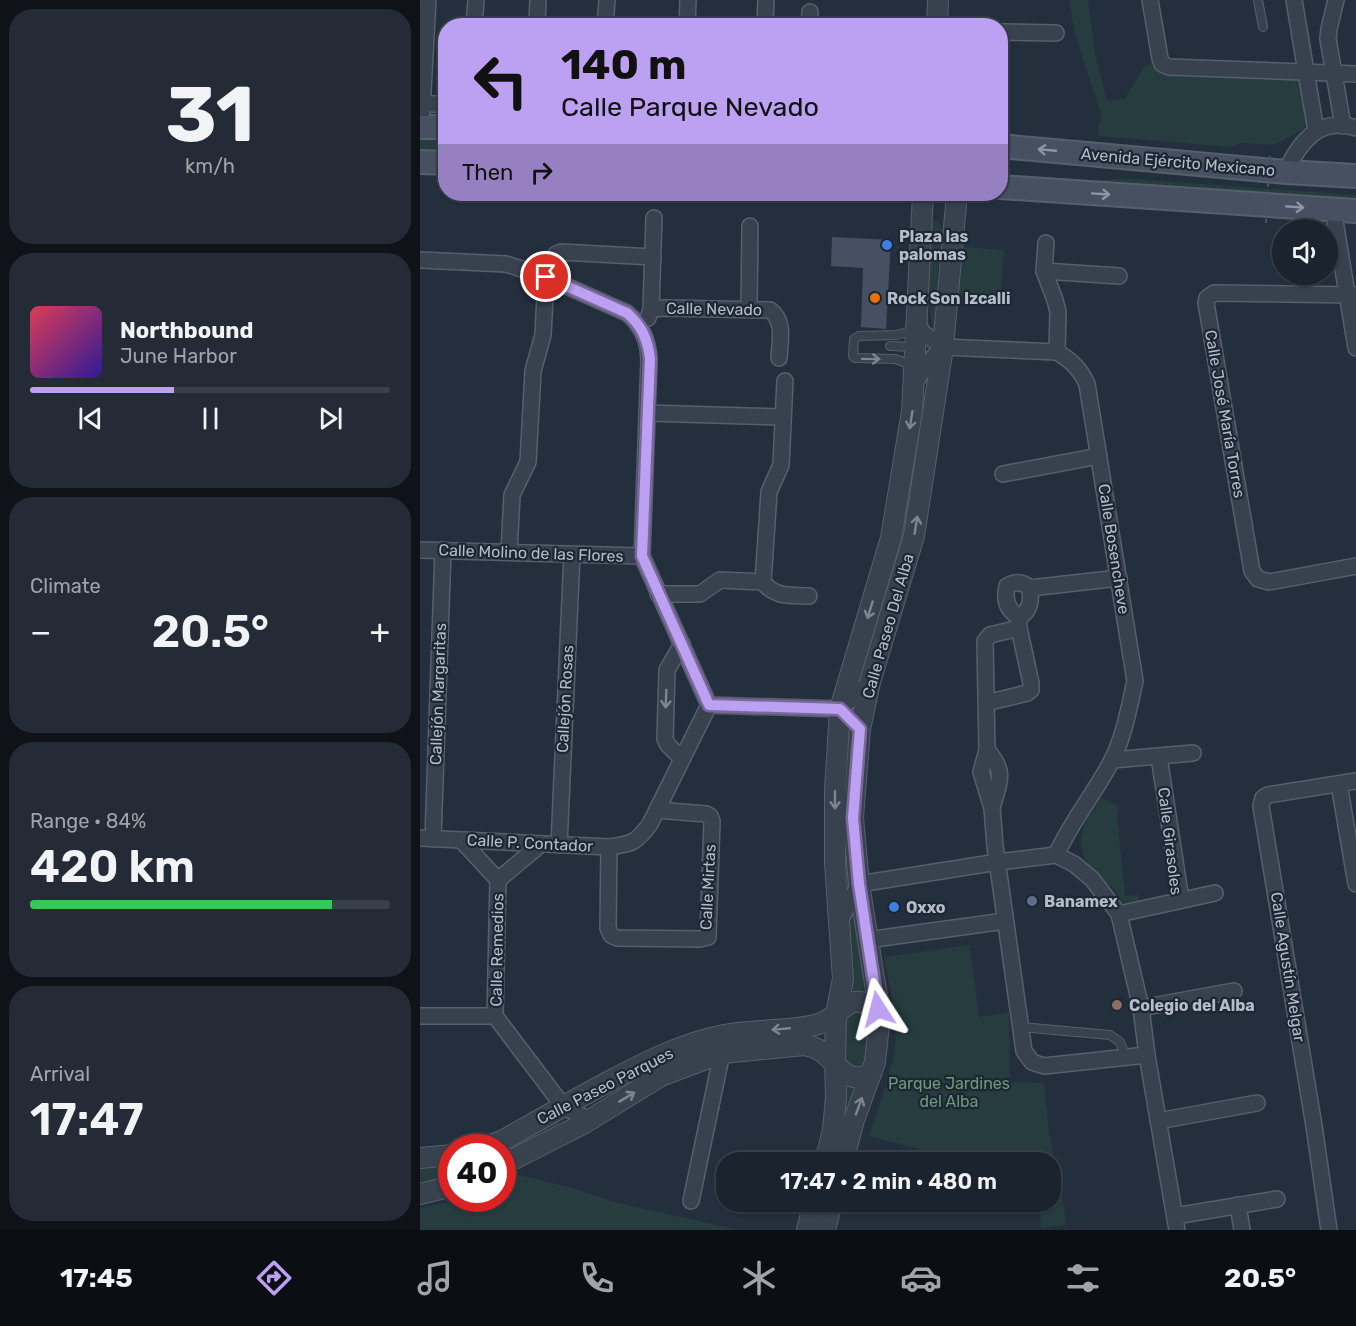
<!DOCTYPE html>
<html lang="en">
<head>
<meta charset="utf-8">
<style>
	:root { --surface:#1b232e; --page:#242b36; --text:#f1f3f6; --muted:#a0a4aa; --line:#39404a; --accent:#bca0f2 }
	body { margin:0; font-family:Rubik,sans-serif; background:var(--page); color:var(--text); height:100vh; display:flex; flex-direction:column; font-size:22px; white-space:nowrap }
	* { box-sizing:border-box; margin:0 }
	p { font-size:20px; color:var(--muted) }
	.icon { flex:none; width:33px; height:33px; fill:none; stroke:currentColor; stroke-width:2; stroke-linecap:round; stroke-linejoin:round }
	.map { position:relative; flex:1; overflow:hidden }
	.side { display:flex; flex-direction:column; gap:9px; padding:9px; background:#0f1319; width:420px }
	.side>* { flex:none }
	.guide { position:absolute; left:18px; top:18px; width:570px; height:183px; border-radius:24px; box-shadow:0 2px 4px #0004,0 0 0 2px var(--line); background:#bca0f2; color:#111; overflow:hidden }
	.buttons { position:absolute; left:852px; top:219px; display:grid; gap:12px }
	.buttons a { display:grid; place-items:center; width:66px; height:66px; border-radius:50%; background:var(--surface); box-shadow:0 2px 4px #0004,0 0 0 2px var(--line); font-size:30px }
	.speed { position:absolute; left:18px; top:1134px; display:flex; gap:12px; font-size:30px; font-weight:700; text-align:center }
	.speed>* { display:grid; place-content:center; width:78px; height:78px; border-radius:50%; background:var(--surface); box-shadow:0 2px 4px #0004,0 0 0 2px var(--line); line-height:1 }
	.speed .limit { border:9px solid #d22; background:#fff; color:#111 }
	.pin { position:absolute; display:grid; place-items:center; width:51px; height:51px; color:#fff; margin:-26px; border:3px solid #fff; border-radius:50%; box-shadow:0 2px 6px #0007 }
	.me { position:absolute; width:66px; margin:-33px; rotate:351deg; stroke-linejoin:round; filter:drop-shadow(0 0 4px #0008) }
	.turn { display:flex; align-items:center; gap:21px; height:126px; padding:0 24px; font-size:27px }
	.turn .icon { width:78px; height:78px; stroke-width:2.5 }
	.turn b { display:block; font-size:42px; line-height:51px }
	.then { display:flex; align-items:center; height:57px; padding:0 24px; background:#0003; gap:12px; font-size:22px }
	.big { font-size:45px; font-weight:600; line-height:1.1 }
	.side .tile { flex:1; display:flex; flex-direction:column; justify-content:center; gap:9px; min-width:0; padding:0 21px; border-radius:24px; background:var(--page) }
	.side .dial { align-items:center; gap:0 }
	.dial b { font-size:78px; line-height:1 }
	.song { display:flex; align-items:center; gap:18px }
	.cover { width:72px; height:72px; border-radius:9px; background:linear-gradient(135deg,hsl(350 70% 55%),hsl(250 70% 35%)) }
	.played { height:6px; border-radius:3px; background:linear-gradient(90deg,var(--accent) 40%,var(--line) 40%) }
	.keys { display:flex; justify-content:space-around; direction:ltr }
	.heat { display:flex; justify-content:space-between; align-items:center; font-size:33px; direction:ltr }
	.charge { height:9px; border-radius:4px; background:linear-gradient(90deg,#34c759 84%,var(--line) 0) }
	.trip { position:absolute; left:296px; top:1152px; width:345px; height:60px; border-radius:24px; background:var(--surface); box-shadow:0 2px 4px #0004,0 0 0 2px var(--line); font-weight:600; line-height:60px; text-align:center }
	.tabs { display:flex; height:96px; justify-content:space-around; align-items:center; background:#0b0e12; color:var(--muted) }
	.tabs .icon { width:42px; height:42px }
	.tabs .selected { color:var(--accent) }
	.tabs b { font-size:27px; color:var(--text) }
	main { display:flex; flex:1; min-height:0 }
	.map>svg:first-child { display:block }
	.green { fill:#263c3f }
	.building { fill:#455162 }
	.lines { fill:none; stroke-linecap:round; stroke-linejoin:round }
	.service-casing { stroke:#565f6c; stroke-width:10 }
	.minor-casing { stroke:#565f6c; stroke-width:18 }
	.tertiary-casing { stroke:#565f6c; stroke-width:22 }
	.secondary-casing { stroke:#565f6c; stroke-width:26 }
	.service { stroke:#38414e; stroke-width:8 }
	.minor { stroke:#38414e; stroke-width:15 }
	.tertiary { stroke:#38414e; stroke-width:20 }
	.secondary { stroke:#465061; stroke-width:22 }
	.path-bridge { stroke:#44595c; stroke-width:2; stroke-dasharray:4.5 4.5; stroke-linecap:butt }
	.oneway { stroke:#8e96a5 }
	.oneway2 { stroke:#7c8592 }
	.route-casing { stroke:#7a689d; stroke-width:15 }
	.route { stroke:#bca0f2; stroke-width:10 }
	.shop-dot { fill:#3f7fe0; stroke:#1d2633; stroke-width:2 }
	.food-dot { fill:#e8710a; stroke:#1d2633; stroke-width:2 }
	.service-dot { fill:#5c6f8a; stroke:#1d2633; stroke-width:2 }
	.education-dot { fill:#8d6e63; stroke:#1d2633; stroke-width:2 }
	.labels { text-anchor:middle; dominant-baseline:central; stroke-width:4.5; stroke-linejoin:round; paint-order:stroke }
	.street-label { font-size:16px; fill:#b4bcc9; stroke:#1d2633 }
	.poi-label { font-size:16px; font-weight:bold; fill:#b4bcc9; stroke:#1d2633; text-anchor:start }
	.park-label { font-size:16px; fill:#6b9a76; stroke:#1d2633 }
</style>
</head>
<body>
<main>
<section class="side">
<div class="tile dial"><b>31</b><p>km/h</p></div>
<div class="tile">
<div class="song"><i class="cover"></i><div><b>Northbound</b><p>June Harbor</p></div></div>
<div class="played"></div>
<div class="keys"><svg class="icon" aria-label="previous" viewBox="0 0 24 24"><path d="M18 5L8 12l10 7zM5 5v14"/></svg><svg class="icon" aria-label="pause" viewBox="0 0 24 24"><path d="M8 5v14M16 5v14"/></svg><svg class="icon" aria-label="next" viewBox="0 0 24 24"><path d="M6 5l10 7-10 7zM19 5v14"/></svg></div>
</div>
<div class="tile"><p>Climate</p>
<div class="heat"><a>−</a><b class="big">20.5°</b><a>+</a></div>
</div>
<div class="tile"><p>Range · 84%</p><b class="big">420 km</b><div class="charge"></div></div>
<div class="tile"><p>Arrival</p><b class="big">17:47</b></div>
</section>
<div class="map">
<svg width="936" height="1230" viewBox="0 0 936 1230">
	<rect width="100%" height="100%" fill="#242f3e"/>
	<g class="green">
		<path d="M649 0H668L675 54 687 101 705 99 723 68 732 61 750 65 877 70C878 82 882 84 885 94 887 105 887 118 884 129L854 145 821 143 809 147 679 136 677 132 681 119 680 111 655 34Z"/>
		<path d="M0 135 25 136V158L0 156Z"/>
		<path d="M692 179H713L936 195V205L646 184Z"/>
		<path d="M514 221H516C520 224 523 228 524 233 526 245 519 258 518 270 515 292 520 318 514 337 507 301 507 264 508 228Z"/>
		<path d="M541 247 584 250 580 305 530 302Z"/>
		<path d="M513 363 494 510 440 688 435 677 466 577 503 404Z"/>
		<path d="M681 798 699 806 697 814 705 896 718 894 721 905 706 907C702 901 695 888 689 885 687 883 683 883 681 881 666 869 656 844 664 826 668 816 676 807 681 798Z"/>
		<path d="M436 896 440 956 446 994 440 991 429 994C430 962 426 926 436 896Z"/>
		<path d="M550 945 559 1017 589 1012 590 1082 624 1083 629 1132 646 1218 645 1225 621 1228 620 1213 583 1202H630V1162H542V1160L449 1136C458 1107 471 1076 475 1046 478 1018 469 985 464 957Z"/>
		<path d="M431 1006 452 1014 453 1036 441 1074 422 1061 424 1019Z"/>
		<path d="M426 1082 443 1084 416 1159Z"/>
		<path d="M140 1115 137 1134 83 1161 82 1148Z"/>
		<path d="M31 1159V1182L0 1189V1161Z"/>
		<path d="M100 1175 159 1190 194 1202 320 1230H0V1208L42 1199 82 1198 83 1184Z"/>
	</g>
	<path class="building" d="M412 237 471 240 466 329 441 327 443 268 411 266Z"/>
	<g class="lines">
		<defs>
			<g id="service">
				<path d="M838 0 843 27"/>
				<path d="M470 346 495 347"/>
				<path d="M492 365 475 359 435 358 433 356 434 339 439 336 476 335 496 330"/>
				<path d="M601 1027 690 1035 700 1042 706 1057"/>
			</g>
			<g id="minor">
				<path d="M730 0 740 58 742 64 749 67 936 74"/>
				<path d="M874 0 896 131"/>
				<path d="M916 0 909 29 908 39 923 126"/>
				<path d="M54 26 56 0"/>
				<path d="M117 26 118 0"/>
				<path d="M185 26 187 0"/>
				<path d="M267 26 268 0"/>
				<path d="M345 26 346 0"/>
				<path d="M389 26 390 12"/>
				<path d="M580 32 636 33"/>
				<path d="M0 103 26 105"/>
				<path d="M1 127 8 0"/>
				<path d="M866 172C879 142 900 116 936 128"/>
				<path d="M913 209 936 348"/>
				<path d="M626 243 624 271 635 300 638 312 637 352"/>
				<path d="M0 260 86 264 126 277 207 313C222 326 228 340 229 359L222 556 289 705 230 824C216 843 212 844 189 847L0 838"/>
				<path d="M624 271 699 276"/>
				<path d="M936 295 794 293 787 298 786 303 832 571 838 579 849 582 936 566"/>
				<path d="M231 309 245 308 350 310C365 321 360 341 359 358"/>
				<path d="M329 309 330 226"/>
				<path d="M228 318 231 309 234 218"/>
				<path d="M498 324 503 333 523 347 637 352C652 361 660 369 667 384L715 681C709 708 704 737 691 762 674 794 651 822 636 855"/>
				<path d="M494 384 508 363 523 347"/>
				<path d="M227 413 363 417"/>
				<path d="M583 474 679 456"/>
				<path d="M0 550 222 556"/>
				<path d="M89 552 92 495 108 462 113 371 123 335 126 277 136 254 141 252 233 257"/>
				<path d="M343 582 349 492 361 465 365 381"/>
				<path d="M238 594H280L300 580 343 582C355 598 371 595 389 596"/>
				<path d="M599 617C587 610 584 599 587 586 596 581 603 582 610 588L699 578"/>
				<path d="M599 617C611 611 611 600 610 588"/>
				<path d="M599 628 570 635 565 641 567 750 561 772 572 808 575 846 604 1051 612 1062 624 1066 727 1055"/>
				<path d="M566 703 607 693 611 690V683L599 628V620"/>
				<path d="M289 705 420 709 450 682"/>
				<path d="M567 750C587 773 579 782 572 808"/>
				<path d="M739 757 761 900"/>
				<path d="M261 758 248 745 245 739 247 670 262 644"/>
				<path d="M692 760 773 753"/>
				<path d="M919 784 936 884"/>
				<path d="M13 839 23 550"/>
				<path d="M41 840 78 880 75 1016 143 1106 169 1120"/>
				<path d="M139 845 152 554"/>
				<path d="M189 847 188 928 191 935 197 938 280 939 288 937 292 821 290 816 286 814 237 810"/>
				<path d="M78 880 121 844"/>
				<path d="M439 884 578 862 636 855 654 864 672 879 699 914 721 1008 727 1055 757 1230"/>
				<path d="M699 914 795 893"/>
				<path d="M419 923 439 884"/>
				<path d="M447 940 585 921"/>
				<path d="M721 1008 814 991"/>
				<path d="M0 1016H75"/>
				<path d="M738 1121 837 1103"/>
				<path d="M271 1201 302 1053"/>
				<path d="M818 1205 822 1230"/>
				<path d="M755 1216 857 1199"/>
				<path d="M909 1230 894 1126 841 806 843 798 848 795 936 781"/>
			</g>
			<g id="tertiary">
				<path d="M517 26 518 0"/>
				<path d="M62 1148 82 1141C117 1121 151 1102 186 1083 224 1063 262 1043 304 1035 334 1029 365 1032 395 1025 425 1018 423 988 458 1009"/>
				<path d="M0 1158 32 1155"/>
				<path d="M405 1162 413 1130 416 1097 415 1062 416 1014 423 979 415 863V790L420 709 471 538 492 411 503 194"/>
				<path d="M423 1162 434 1120 455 1062 460 1015 439 884 433 818 440 729 450 682 494 536 523 347 537 194"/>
				<path d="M82 1165 163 1124 241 1076 302 1053 384 1045C418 1049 417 1089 451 1074"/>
				<path d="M0 1194 32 1186"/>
				<path d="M387 1230 394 1202"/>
				<path d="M405 1230 412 1202"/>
			</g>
			<g id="secondary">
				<path d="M0 127H26"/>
				<path d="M580 146 866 172 936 176"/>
				<path d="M0 162 26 163"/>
				<path d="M580 187 936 211"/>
			</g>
		</defs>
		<use href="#service" class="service-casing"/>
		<use href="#minor" class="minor-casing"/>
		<use href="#tertiary" class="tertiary-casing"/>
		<use href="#secondary" class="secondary-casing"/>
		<use href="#service" class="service"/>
		<use href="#minor" class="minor"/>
		<use href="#tertiary" class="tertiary"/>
		<use href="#secondary" class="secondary"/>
		<path class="path-bridge" d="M846 223 850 152"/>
	</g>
	<defs><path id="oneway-shaft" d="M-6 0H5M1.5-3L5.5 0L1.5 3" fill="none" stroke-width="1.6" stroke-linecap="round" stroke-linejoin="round" transform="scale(1.5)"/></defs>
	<g class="oneway">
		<use href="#oneway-shaft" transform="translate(627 150) rotate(-175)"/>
		<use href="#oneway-shaft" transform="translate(681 194) rotate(4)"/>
		<use href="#oneway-shaft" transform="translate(875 207) rotate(4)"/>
	</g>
	<g class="oneway2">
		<use href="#oneway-shaft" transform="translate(451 359) rotate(1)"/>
		<use href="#oneway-shaft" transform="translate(491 420) rotate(99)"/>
		<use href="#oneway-shaft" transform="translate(496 525) rotate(-81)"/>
		<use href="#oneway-shaft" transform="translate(450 610) rotate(107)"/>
		<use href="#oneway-shaft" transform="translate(246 699) rotate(92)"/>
		<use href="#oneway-shaft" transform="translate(415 800) rotate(90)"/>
		<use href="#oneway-shaft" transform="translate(361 1029) rotate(175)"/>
		<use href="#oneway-shaft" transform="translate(207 1097) rotate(-31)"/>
		<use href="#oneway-shaft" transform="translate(439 1106) rotate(-70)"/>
	</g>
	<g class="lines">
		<defs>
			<path id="route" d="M126 277 207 313C222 326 228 340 230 359L222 556 289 705 420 709 440 729 433 818 439 884 458 1009"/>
		</defs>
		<use href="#route" class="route-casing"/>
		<use href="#route" class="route"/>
	</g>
	<g class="shop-dot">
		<circle cx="467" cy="245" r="6"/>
		<circle cx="474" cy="907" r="6"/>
	</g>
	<circle class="food-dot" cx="455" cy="298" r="6"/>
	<circle class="service-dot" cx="612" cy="901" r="6"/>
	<circle class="education-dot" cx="697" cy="1005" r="6"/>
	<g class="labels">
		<g class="street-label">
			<text transform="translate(758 162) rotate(5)">Avenida Ejército Mexicano</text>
			<text transform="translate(294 309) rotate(1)">Calle Nevado</text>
			<text transform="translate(805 414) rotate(80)">Calle José María Torres</text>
			<text transform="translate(694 549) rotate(81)">Calle Bosencheve</text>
			<text transform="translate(111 553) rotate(2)">Calle Molino de las Flores</text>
			<text transform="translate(468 626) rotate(-74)">Calle Paseo Del Alba</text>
			<text transform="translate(18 694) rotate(-88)">Callejón Margaritas</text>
			<text transform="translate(145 699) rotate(-87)">Callejón Rosas</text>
			<text transform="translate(750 841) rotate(83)">Calle Girasoles</text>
			<text transform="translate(110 843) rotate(3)">Calle P. Contador</text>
			<text transform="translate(288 887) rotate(-87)">Calle Mirtas</text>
			<text transform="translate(77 950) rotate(-89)">Calle Remedios</text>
			<text transform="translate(868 967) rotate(81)">Calle Agustín Melgar</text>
			<text transform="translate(185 1086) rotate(-27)">Calle Paseo Parques</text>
		</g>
		<g class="poi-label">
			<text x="479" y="236">Plaza las<tspan x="479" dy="18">palomas</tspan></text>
			<text x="467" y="298">Rock Son Izcalli</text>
			<text x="624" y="901">Banamex</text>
			<text x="486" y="907">Oxxo</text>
			<text x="709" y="1005">Colegio del Alba</text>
		</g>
		<g class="park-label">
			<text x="529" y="1083">Parque Jardines<tspan x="529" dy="18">del Alba</tspan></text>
		</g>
	</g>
</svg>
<div class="buttons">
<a><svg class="icon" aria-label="sound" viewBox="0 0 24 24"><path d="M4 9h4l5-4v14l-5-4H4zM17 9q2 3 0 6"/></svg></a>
</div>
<div class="speed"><div class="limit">40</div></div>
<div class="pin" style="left:126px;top:277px;background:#d93025"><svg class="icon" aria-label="arrive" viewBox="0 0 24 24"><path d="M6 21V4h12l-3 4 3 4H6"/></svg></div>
<svg class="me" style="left:458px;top:1009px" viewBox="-20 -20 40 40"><path d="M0-17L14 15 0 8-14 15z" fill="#bca0f2" stroke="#fff" stroke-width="4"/></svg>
<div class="trip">17:47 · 2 min · 480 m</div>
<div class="guide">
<div class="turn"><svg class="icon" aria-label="left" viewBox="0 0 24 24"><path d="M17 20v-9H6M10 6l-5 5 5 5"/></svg><div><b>140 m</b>Calle Parque Nevado</div></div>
<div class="then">Then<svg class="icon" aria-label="right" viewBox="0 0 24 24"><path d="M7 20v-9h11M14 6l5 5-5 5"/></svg></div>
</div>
</div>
</main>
<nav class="tabs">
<b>17:45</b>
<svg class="icon selected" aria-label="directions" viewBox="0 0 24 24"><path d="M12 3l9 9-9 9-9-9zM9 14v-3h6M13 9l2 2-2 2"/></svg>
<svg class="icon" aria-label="music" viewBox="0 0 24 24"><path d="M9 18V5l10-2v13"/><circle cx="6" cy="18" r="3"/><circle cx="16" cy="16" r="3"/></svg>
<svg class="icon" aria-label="phone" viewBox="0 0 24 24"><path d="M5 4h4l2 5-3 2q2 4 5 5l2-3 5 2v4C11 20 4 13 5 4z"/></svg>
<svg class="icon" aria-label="climate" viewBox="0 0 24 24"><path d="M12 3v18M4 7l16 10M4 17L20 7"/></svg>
<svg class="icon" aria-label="car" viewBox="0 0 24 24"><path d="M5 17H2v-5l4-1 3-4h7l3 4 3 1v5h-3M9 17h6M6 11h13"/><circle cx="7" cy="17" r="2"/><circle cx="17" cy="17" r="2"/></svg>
<svg class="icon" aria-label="filters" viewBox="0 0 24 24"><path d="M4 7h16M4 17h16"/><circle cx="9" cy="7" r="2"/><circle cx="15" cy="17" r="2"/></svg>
<b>20.5°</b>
</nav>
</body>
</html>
